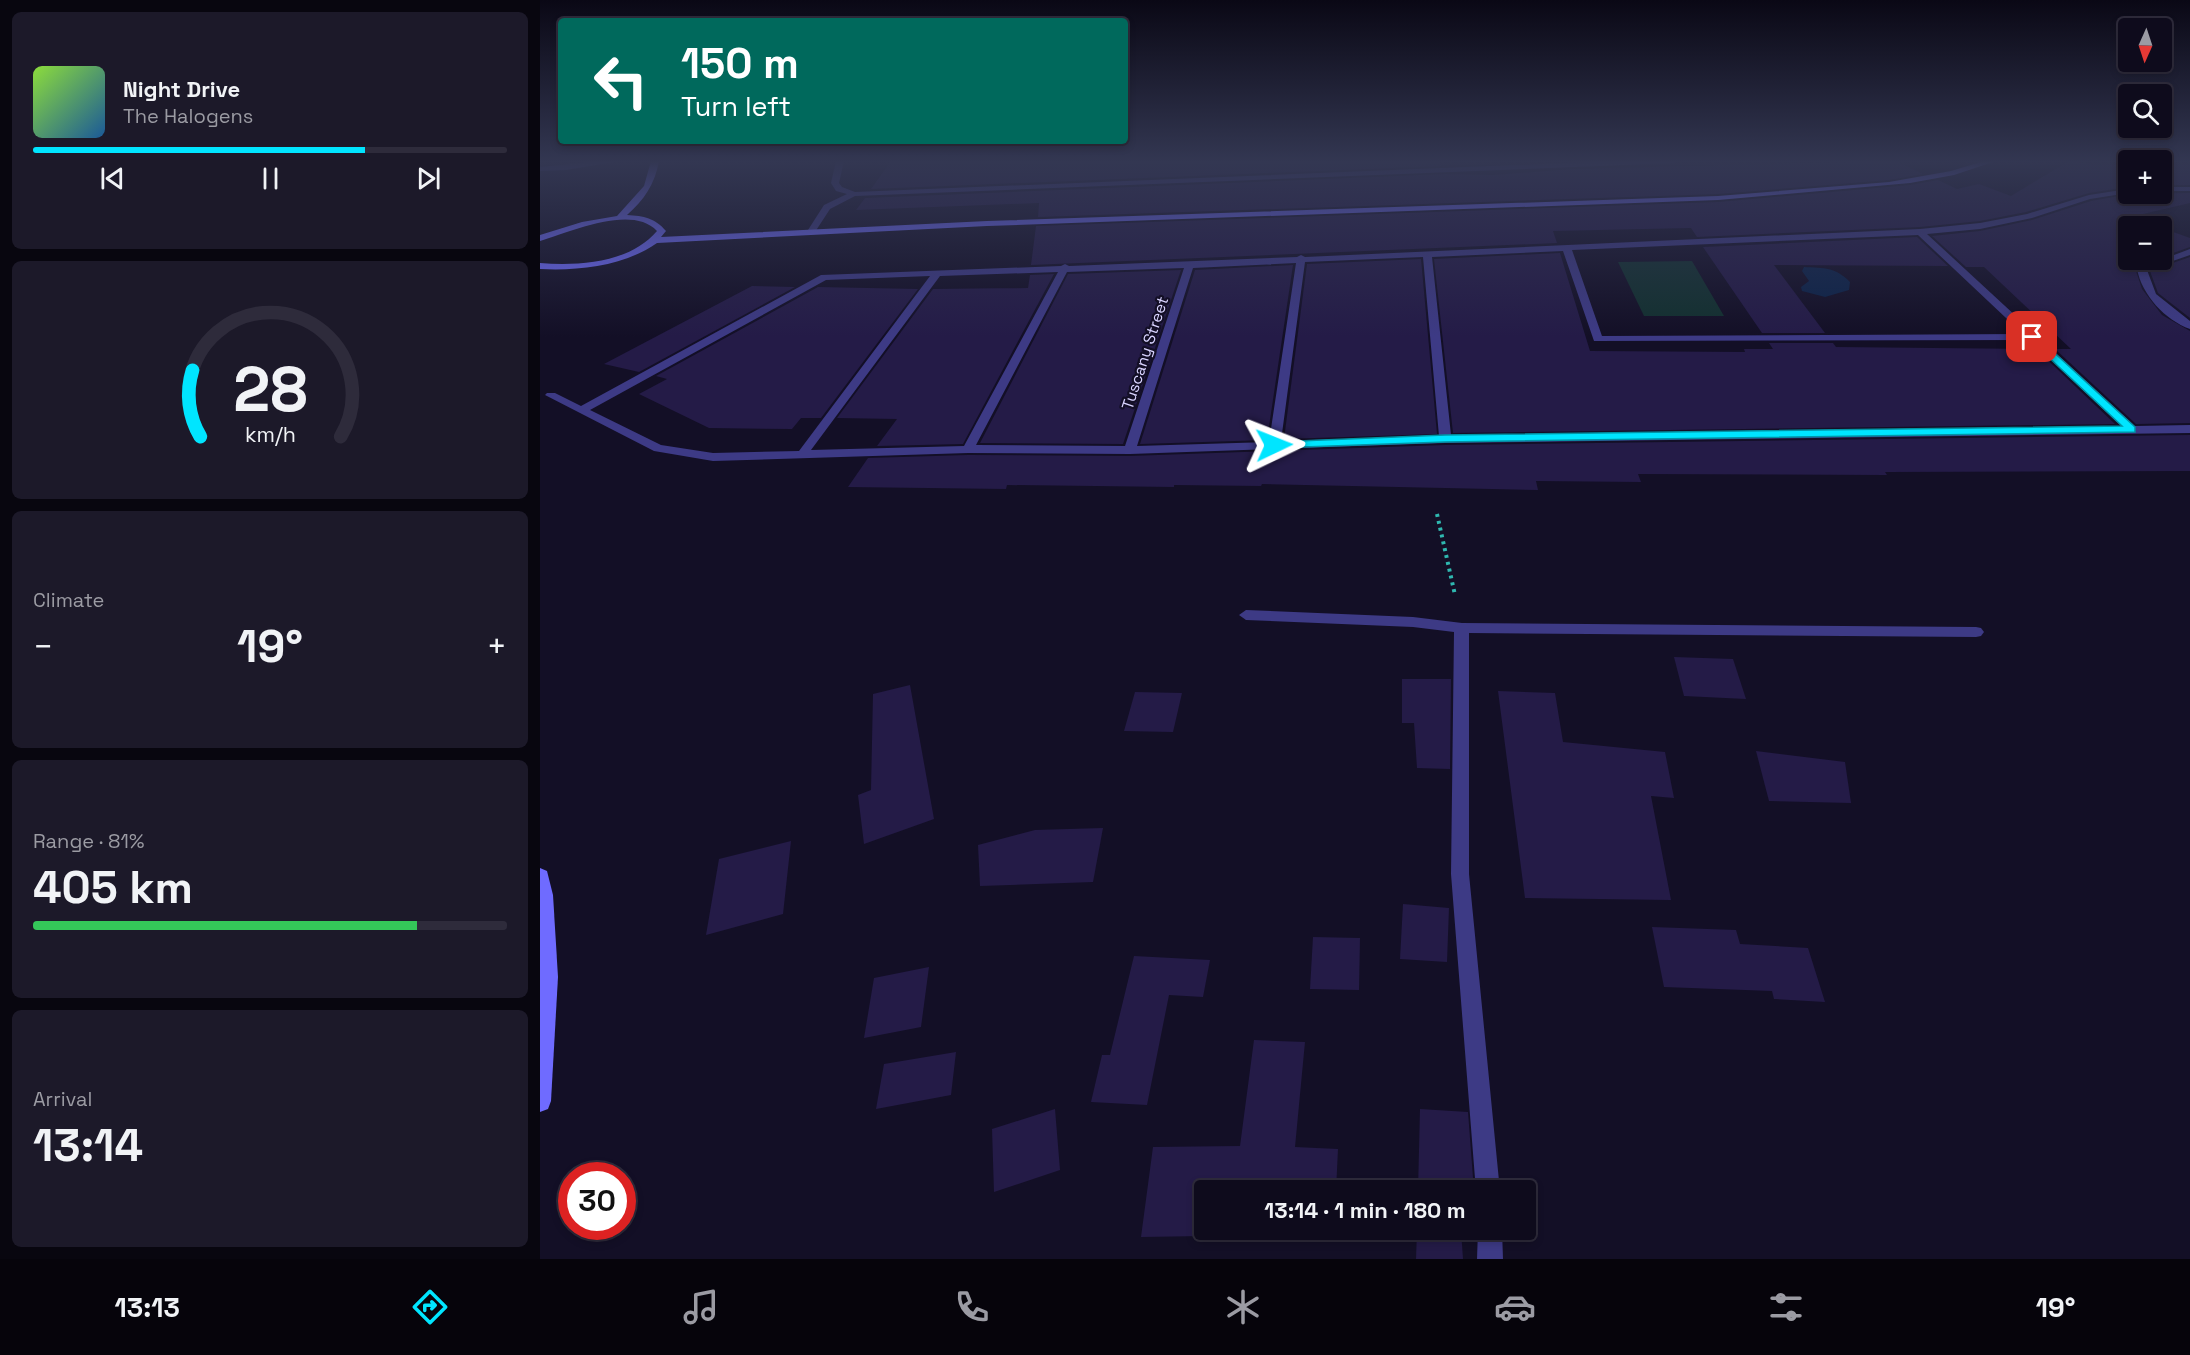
<!DOCTYPE html>
<html lang="en">
<head>
<meta charset="utf-8">
<style>
	:root { --surface:#0e0b1c; --page:#1c1929; --text:#f1f3f6; --muted:#9b9ba3; --line:#2e2b3b; --accent:#00e5ff }
	body { margin:0; font-family:"Space Grotesk",sans-serif; background:var(--page); color:var(--text); height:100vh; display:flex; flex-direction:column; font-size:22px; white-space:nowrap }
	* { box-sizing:border-box; margin:0 }
	p { font-size:20px; color:var(--muted) }
	.icon { flex:none; width:33px; height:33px; fill:none; stroke:currentColor; stroke-width:2; stroke-linecap:round; stroke-linejoin:round }
	.map { position:relative; flex:1; overflow:hidden }
	.panel { display:flex; flex-direction:column; gap:12px; padding:12px; background:#08060f; width:540px }
	.panel>* { flex:none }
	.top-card { position:absolute; left:18px; top:18px; width:570px; height:126px; border-radius:6px; box-shadow:0 3px 9px #0003,0 0 0 2px var(--line); background:#00695c; color:#fff; overflow:hidden }
	.needle { width:39px; rotate:183deg }
	.buttons { position:absolute; left:1578px; top:18px; display:grid; gap:12px }
	.buttons a { display:grid; place-items:center; width:54px; height:54px; border-radius:6px; background:var(--surface); box-shadow:0 3px 9px #0003,0 0 0 2px var(--line); font-size:30px }
	.speed { position:absolute; left:18px; top:1162px; display:flex; gap:12px; font-size:30px; font-weight:700; text-align:center }
	.speed>* { display:grid; place-content:center; width:78px; height:78px; border-radius:50%; background:var(--surface); box-shadow:0 3px 9px #0003,0 0 0 2px var(--line); line-height:1 }
	.speed .limit { border:9px solid #d22; background:#fff; color:#111 }
	.pin { position:absolute; display:grid; place-items:center; width:51px; height:51px; color:#fff; margin:-26px; border-radius:12px; box-shadow:0 3px 9px #0006 }
	.me { position:absolute; width:66px; margin:-33px; rotate:88deg; stroke-linejoin:round; filter:drop-shadow(0 0 4px #0008) }
	.turn { display:flex; align-items:center; gap:21px; height:126px; padding:0 24px; font-size:27px }
	.turn .icon { width:78px; height:78px; stroke-width:2.5 }
	.turn b { display:block; font-size:42px; line-height:51px }
	.big { font-size:45px; font-weight:700; line-height:1.1 }
	.panel .widget { flex:1; display:flex; flex-direction:column; justify-content:center; gap:9px; min-width:0; padding:0 21px; border-radius:9px; background:var(--page) }
	.panel .dial { align-items:center; gap:0 }
	.dial svg { height:156px; overflow:visible; fill:none; stroke:var(--line); stroke-width:7; stroke-linecap:round; text-anchor:middle }
	.dial text { fill:var(--text); stroke:none }
	.song { display:flex; align-items:center; gap:18px }
	.cover { width:72px; height:72px; border-radius:9px; background:linear-gradient(135deg,hsl(90 70% 55%),hsl(210 70% 35%)) }
	.played { height:6px; border-radius:3px; background:linear-gradient(90deg,var(--accent) 70%,var(--line) 70%) }
	.keys { display:flex; justify-content:space-around; direction:ltr }
	.heat { display:flex; justify-content:space-between; align-items:center; font-size:33px; direction:ltr }
	.charge { height:9px; border-radius:4px; background:linear-gradient(90deg,#34c759 81%,var(--line) 0) }
	.trip { position:absolute; left:654px; top:1180px; width:342px; height:60px; border-radius:6px; background:var(--surface); box-shadow:0 3px 9px #0003,0 0 0 2px var(--line); font-weight:700; line-height:60px; text-align:center }
	.menu { display:flex; height:96px; justify-content:space-around; align-items:center; background:#06040b; color:var(--muted) }
	.menu .icon { width:42px; height:42px }
	.menu .current { color:var(--accent) }
	.menu b { font-size:27px; color:var(--text) }
	main { display:flex; flex:1; min-height:0 }
	.map>svg:first-child { display:block }
	.green { fill:#12302f }
	.water { fill:#0c2248 }
	.building { fill:#241b47 }
	.lines { fill:none; stroke-linecap:round; stroke-linejoin:round }
	.path { stroke:#2fb8b0; stroke-width:4; stroke-dasharray:3 4; stroke-linecap:butt }
	.street { fill:#3d3a85; fill-rule:evenodd }
	.secondary { fill:#6f6bff; fill-rule:evenodd }
	.route { fill:#00e5ff; stroke:#0095a6; stroke-width:1.5 }
	.labels { text-anchor:middle; dominant-baseline:central; stroke-width:4.5; stroke-linejoin:round; paint-order:stroke }
	.far-street-label { font-size:16px; fill:#d9d4ff; stroke:#130f26 }
</style>
</head>
<body>
<main>
<section class="panel">
<div class="widget">
<div class="song"><i class="cover"></i><div><b>Night Drive</b><p>The Halogens</p></div></div>
<div class="played"></div>
<div class="keys"><svg class="icon" aria-label="previous" viewBox="0 0 24 24"><path d="M18 5L8 12l10 7zM5 5v14"/></svg><svg class="icon" aria-label="pause" viewBox="0 0 24 24"><path d="M8 5v14M16 5v14"/></svg><svg class="icon" aria-label="next" viewBox="0 0 24 24"><path d="M6 5l10 7-10 7zM19 5v14"/></svg></div>
</div>
<div class="widget dial"><svg viewBox="0 0 100 80">
<path d="M14 69A42 42 0 1 1 86 69"/>
<path d="M14 69A42 42 0 0 1 10 35" stroke="#00e5ff"/>
<text x="50" y="56" font-size="32" font-weight="700">28</text>
<text x="50" y="72" font-size="11">km/h</text>
</svg></div>
<div class="widget"><p>Climate</p>
<div class="heat"><a>−</a><b class="big">19°</b><a>+</a></div>
</div>
<div class="widget"><p>Range · 81%</p><b class="big">405 km</b><div class="charge"></div></div>
<div class="widget"><p>Arrival</p><b class="big">13:14</b></div>
</section>
<div class="map">
<svg width="1650" height="1259" viewBox="0 0 1650 1259">
	<rect width="100%" height="100%" fill="#130f26"/>
	<path class="green" d="M1152 261 1184 316H1104L1078 262Z"/>
	<path class="water" d="M1264 267C1285 268 1295 267 1310 282L1309 290 1285 297 1262 291 1261 287 1269 281 1262 271Z"/>
	<g class="building">
		<path d="M351 161H899L901 166 331 189Z"/>
		<path d="M1356 161 1383 174 1349 180 1178 194 498 217 499 203 316 210 325 198 905 174 953 175 1032 169Z"/>
		<path d="M1529 161 1557 165H1588V187L1549 193 1486 212 1440 221 1380 227 1157 237 1151 228 1013 231 1017 243 491 265 496 226 1178 202 1370 185 1398 180 1417 189 1439 184 1471 196Z"/>
		<rect x="1622" y="165" width="28" height="20"/>
		<path d="M1650 193V203L1590 217 1617 226H1588V260H1616L1595 268 1602 289 1622 315 1650 331V423L1596 424 1515 349H1531L1444 267H1426L1392 236 1440 231 1492 220 1551 201 1590 194Z"/>
		<path d="M1622 228 1650 238V247L1622 257Z"/>
		<path d="M1377 237 1408 266 1234 265 1285 333H1222L1163 247Z"/>
		<path d="M1020 253 1050 351 1205 352 1204 349H1233L1229 343H1293L1296 347 1496 349 1575 424 913 433 894 259Z"/>
		<path d="M1650 257V318L1618 293 1610 271Z"/>
		<path d="M881 259 897 434 744 439 767 264Z"/>
		<path d="M753 265 727 440 600 444 655 270Z"/>
		<path d="M641 270 583 444 440 443 528 274Z"/>
		<path d="M514 274 423 444 337 446 357 419 297 418 393 289 488 288 490 275Z"/>
		<path d="M212 286 255 287 99 372 64 364Z"/>
		<path d="M278 287 378 289 281 418H261L252 429 169 428 99 394 127 379 116 376Z"/>
		<path d="M1650 435V471L1345 472 1347 475 1098 474 1101 482 996 481 998 490 722 484 721 486 634 485V487L467 485 466 489 308 487 328 458 428 455 590 456 905 445Z"/>
		<path d="M1134 657 1193 659 1206 699 1144 696Z"/>
		<path d="M862 679H911L910 769 877 768 874 723H862Z"/>
		<path d="M370 685 394 819 324 844 318 795 331 790 333 694Z"/>
		<path d="M958 691 1015 693 1023 742 1125 752 1134 798 1111 796 1131 900 985 898Z"/>
		<path d="M595 692 642 693 633 732 584 731Z"/>
		<path d="M1216 751 1305 762 1311 803 1229 801Z"/>
		<path d="M563 828 553 882 440 886 438 845 495 830Z"/>
		<path d="M251 841 243 914 166 935 179 859Z"/>
		<path d="M863 904 909 908 907 962 860 959Z"/>
		<path d="M1112 927 1196 930 1200 944 1268 948 1285 1002 1234 999 1232 991 1124 987Z"/>
		<path d="M773 937 820 938 819 990 770 989Z"/>
		<path d="M594 956 670 960 663 997 629 995 607 1105 551 1102 562 1055H570Z"/>
		<path d="M389 967 381 1027 324 1038 334 978Z"/>
		<path d="M714 1040 765 1042 755 1147 798 1149 796 1191H664V1236L601 1237 613 1147 700 1146Z"/>
		<path d="M416 1052 411 1095 336 1109 344 1064Z"/>
		<path d="M515 1109 520 1170 454 1192 452 1129Z"/>
		<path d="M880 1109 928 1112 934 1191H878Z"/>
		<path d="M669 1230H793L792 1238Z"/>
		<path d="M877 1230H921L923 1259H876Z"/>
	</g>
	<g class="lines">
		<path class="path" d="M897 514 915 595"/>
		<g class="street">
			<path d="M59 161H80L26 170 0 171V167Z"/>
			<path d="M296 161H304L299 183 302 187 315 192 1074 161H1137L1133 163 315 196 290 209 275 232H269L268 230 284 205 307 194 296 191 291 183Z"/>
			<rect x="1622" y="187" width="28" height="4"/>
			<path d="M1588 189V193L1550 199 1492 218 1440 229 1387 234 1595 426 1650 425V433L905 443 590 454 428 453 173 461 114 451 5 395 7 393H15L41 406 281 275 521 266 525 264 529 266 757 257 761 255 765 257 1380 229 1440 223 1487 214 1549 195ZM1378 235 1483 334 1062 336 1032 250ZM1023 251 1054 341 1490 340 1581 426 911 435 892 257ZM883 257 899 436 741 441 765 262ZM756 263 729 442 597 446 653 268ZM644 268 585 446 436 445 527 272ZM518 272 424 446 271 450 400 276ZM390 276 259 451 173 453 121 445 50 410 286 280Z"/>
			<path d="M1650 249V255L1607 270 1616 294 1650 321V329C1625 320 1602 295 1597 269Z"/>
			<path d="M706 610 873 617 922 623 1436 627 1441 628 1444 632 1441 636 1436 637 929 633V874L960 1191H936L911 874 914 632 873 627 706 620 699 615Z"/>
			<path d="M938 1230H962L963 1259H937Z"/>
		</g>
		<g class="secondary">
			<path d="M111 161H119C115 184 104 200 87 215 104 216 115 218 126 231L121 237 447 221 1178 196 1349 182 1411 171 1444 161H1456L1414 175 1370 183 1178 200 447 226 117 243C84 266 39 271 0 269V263C39 266 90 263 117 231 92 204 30 232 0 241V235L42 222 77 216 104 186Z"/>
			<path d="M0 868 7 871 13 895 18 977 11 1101 8 1109 0 1112Z"/>
		</g>
	</g>
	<linearGradient id="sky" x2="0" y2="1"><stop stop-color="#0a0815"/><stop offset="0.48" stop-color="#333752"/><stop offset="1" stop-color="#333752" stop-opacity="0"/></linearGradient>
	<rect width="1650" height="337" fill="url(#sky)"/>
	<path class="route" d="M1489 335H1495L1595 427V432L905 442 734 448 729 445 734 442 905 435 1582 426 1489 339Z"/>
	<g class="labels">
		<g class="far-street-label">
			<text transform="translate(605 353) rotate(-72)">Tuscany Street</text>
		</g>
	</g>
</svg>
<div class="buttons">
<a><svg class="needle" viewBox="-14 -14 28 28"><path d="M0-13l5 13h-10z" fill="#e53935"/><path d="M0 13l5-13h-10z" fill="#9b9ba3"/></svg></a>
<a><svg class="icon" aria-label="search" viewBox="0 0 24 24"><circle cx="10" cy="10" r="6"/><path d="M15 15l6 6"/></svg></a>
<a>+</a>
<a>−</a>
</div>
<div class="speed"><div class="limit">30</div></div>
<div class="pin" style="left:1492px;top:337px;background:#d93025"><svg class="icon" aria-label="arrive" viewBox="0 0 24 24"><path d="M6 21V4h12l-3 4 3 4H6"/></svg></div>
<svg class="me" style="left:734px;top:445px" viewBox="-20 -20 40 40"><path d="M0-17L14 15 0 8-14 15z" fill="#00e5ff" stroke="#fff" stroke-width="4"/></svg>
<div class="trip">13:14 · 1 min · 180 m</div>
<div class="top-card">
<div class="turn"><svg class="icon" aria-label="left" viewBox="0 0 24 24"><path d="M17 20v-9H6M10 6l-5 5 5 5"/></svg><div><b>150 m</b>Turn left</div></div>
</div>
</div>
</main>
<nav class="menu">
<b>13:13</b>
<svg class="icon current" aria-label="directions" viewBox="0 0 24 24"><path d="M12 3l9 9-9 9-9-9zM9 14v-3h6M13 9l2 2-2 2"/></svg>
<svg class="icon" aria-label="music" viewBox="0 0 24 24"><path d="M9 18V5l10-2v13"/><circle cx="6" cy="18" r="3"/><circle cx="16" cy="16" r="3"/></svg>
<svg class="icon" aria-label="phone" viewBox="0 0 24 24"><path d="M5 4h4l2 5-3 2q2 4 5 5l2-3 5 2v4C11 20 4 13 5 4z"/></svg>
<svg class="icon" aria-label="climate" viewBox="0 0 24 24"><path d="M12 3v18M4 7l16 10M4 17L20 7"/></svg>
<svg class="icon" aria-label="car" viewBox="0 0 24 24"><path d="M5 17H2v-5l4-1 3-4h7l3 4 3 1v5h-3M9 17h6M6 11h13"/><circle cx="7" cy="17" r="2"/><circle cx="17" cy="17" r="2"/></svg>
<svg class="icon" aria-label="filters" viewBox="0 0 24 24"><path d="M4 7h16M4 17h16"/><circle cx="9" cy="7" r="2"/><circle cx="15" cy="17" r="2"/></svg>
<b>19°</b>
</nav>
</body>
</html>
